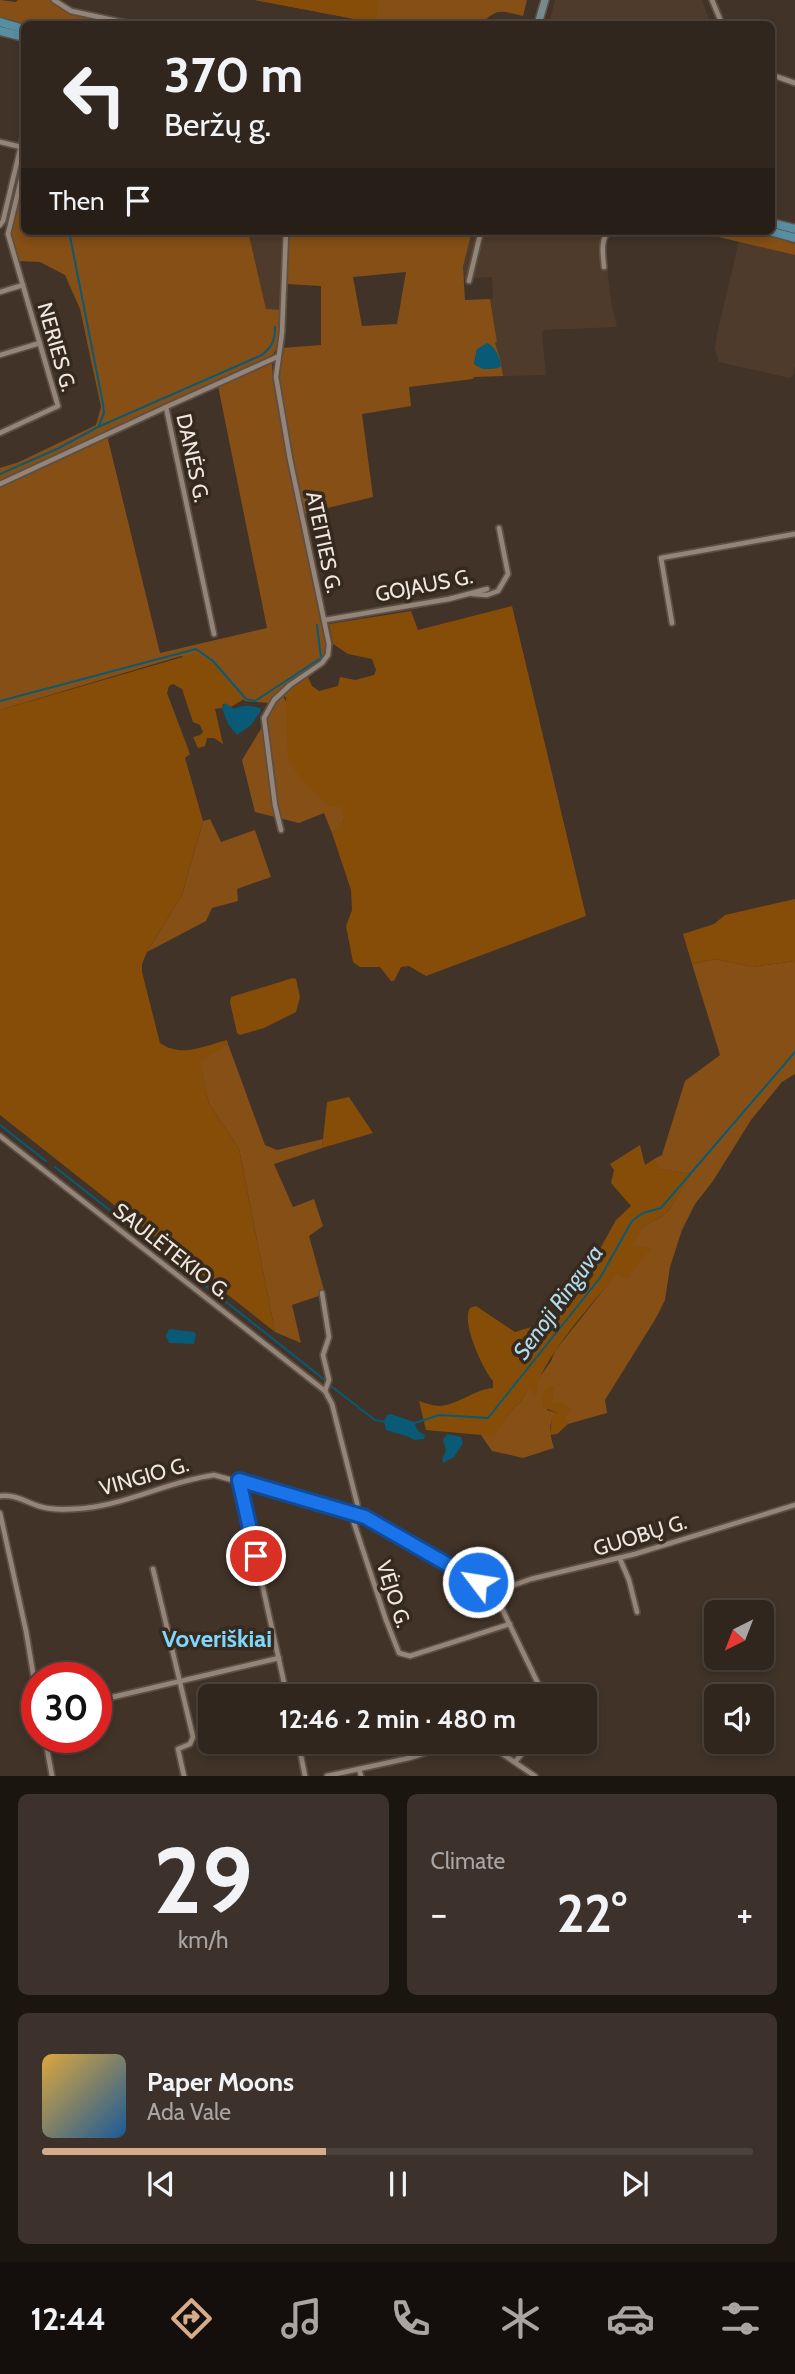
<!DOCTYPE html>
<html lang="en">
<head>
<meta charset="utf-8">
<style>
	:root { --surface:#31261e; --page:#3d322b; --text:#f1f3f6; --muted:#a8a5a4; --line:#4c433c; --accent:#d6ab8b }
	body { margin:0; font-family:Cabin,sans-serif; background:var(--page); color:var(--text); height:100vh; display:flex; flex-direction:column; font-size:26px; white-space:nowrap }
	* { box-sizing:border-box; margin:0 }
	p { font-size:23px; color:var(--muted) }
	.icon { flex:none; width:38px; height:38px; fill:none; stroke:currentColor; stroke-width:2; stroke-linecap:round; stroke-linejoin:round }
	.map { position:relative; height:1776px; overflow:hidden }
	.sheet { display:flex; flex-direction:column; gap:18px; padding:18px; background:#1b1510; flex:1 }
	.sheet>* { flex:none }
	.top-card { position:absolute; left:21px; top:21px; width:754px; height:214px; border-radius:10px; box-shadow:0 4px 10px #0003,0 0 0 2px var(--line); background:#31261e; color:var(--text); overflow:hidden }
	.needle { width:46px; rotate:222deg }
	.controls { position:absolute; left:704px; top:1600px; display:grid; gap:14px }
	.controls a { display:grid; place-items:center; width:70px; height:70px; border-radius:10px; background:var(--surface); box-shadow:0 4px 10px #0003,0 0 0 2px var(--line); font-size:35px }
	.speed { position:absolute; left:21px; top:1662px; display:flex; gap:14px; font-size:35px; font-weight:700; text-align:center }
	.speed>* { display:grid; place-content:center; width:91px; height:91px; border-radius:50%; background:var(--surface); box-shadow:0 4px 10px #0003,0 0 0 2px var(--line); line-height:1 }
	.speed .limit { border:10px solid #d22; background:#fff; color:#111 }
	.pin { position:absolute; display:grid; place-items:center; width:60px; height:60px; color:#fff; margin:-30px; border:4px solid #fff; border-radius:50%; box-shadow:0 2px 7px #0007 }
	.me { position:absolute; width:77px; margin:-38px; rotate:301deg; stroke-linejoin:round; filter:drop-shadow(0 0 5px #0008) }
	.turn { display:flex; align-items:center; gap:24px; height:147px; padding:0 28px; font-size:32px }
	.turn .icon { width:91px; height:91px; stroke-width:2.5 }
	.turn b { display:block; font-size:49px; line-height:60px }
	.then { display:flex; align-items:center; height:66px; padding:0 28px; background:#0003; gap:14px; font-size:26px }
	.big { font-size:52px; font-weight:700; line-height:1.1 }
	.sheet .widget { flex:1; display:flex; flex-direction:column; justify-content:center; gap:10px; min-width:0; padding:0 24px; border-radius:10px; background:var(--page) }
	.sheet .dial { align-items:center; gap:0 }
	.dial b { font-size:91px; line-height:1 }
	.song { display:flex; align-items:center; gap:21px }
	.cover { width:84px; height:84px; border-radius:10px; background:linear-gradient(135deg,hsl(40 70% 55%),hsl(210 70% 35%)) }
	.played { height:7px; border-radius:4px; background:linear-gradient(90deg,var(--accent) 40%,var(--line) 40%) }
	.keys { display:flex; justify-content:space-around; direction:ltr }
	.heat { display:flex; justify-content:space-between; align-items:center; font-size:38px; direction:ltr }
	.sheet .tiles { flex:1; display:grid; gap:18px; grid-template-columns:1fr 1fr }
	.widget:last-child { grid-column:span 2 }
	.trip { position:absolute; left:198px; top:1684px; width:399px; height:70px; border-radius:10px; background:var(--surface); box-shadow:0 4px 10px #0003,0 0 0 2px var(--line); font-weight:700; line-height:70px; text-align:center }
	.dock { display:flex; height:112px; justify-content:space-around; align-items:center; background:#140f0c; color:var(--muted) }
	.dock .icon { width:49px; height:49px }
	.dock .on { color:var(--accent) }
	.dock b { font-size:32px; color:var(--text) }
	.map>svg:first-child { display:block }
	.built { fill:#4e3b2b }
	.green { fill:#854f16; fill-rule:evenodd }
	.forest { fill:#864d09 }
	.water { fill:#085a77 }
	.lines { fill:none; stroke-linecap:round; stroke-linejoin:round }
	.stream { stroke:#085a77; stroke-width:2 }
	.minor-casing { stroke:#5c5046; stroke-width:8 }
	.secondary-casing { stroke:#5c5046; stroke-width:10 }
	.primary-casing { stroke:#5c5046; stroke-width:11 }
	.minor { stroke:#958578; stroke-width:4.5 }
	.secondary { stroke:#778a8d; stroke-width:7 }
	.primary { stroke:#588ea1; stroke-width:8 }
	.route-casing { stroke:#114b97; stroke-width:18 }
	.route { stroke:#1a73e8; stroke-width:12 }
	.labels { text-anchor:middle; dominant-baseline:central; stroke-width:7; stroke-linejoin:round; paint-order:stroke }
	.street-label { font-size:21px; fill:#f1e8e1; stroke:#36291e }
	.water-label { font-size:23px; font-style:italic; fill:#b0dcf1; stroke:#36291e }
	.quarter-label { font-size:24px; font-weight:bold; fill:#80d6fd; stroke:#36291e }
</style>
</head>
<body>
<div class="map">
<svg width="795" height="1776" viewBox="0 0 795 1776">
	<rect width="100%" height="100%" fill="#413328"/>
	<g class="built">
		<path d="M555 0H702L711 24H549Z"/>
		<path d="M248 231H284L281 310H266Z"/>
		<path d="M472 231H608L604 242 611 301 617 327 544 330 542 333 546 375 503 376 500 358 495 343 497 342 490 299 493 298 492 277 463 279V267Z"/>
		<path d="M739 241 795 255V366L793 375 790 378 719 362 715 349 717 334Z"/>
	</g>
	<g class="green">
		<path d="M0 0 16 2 18 0H50L69 13 112 24 24 25 0 18Z"/>
		<path d="M255 0H527L523 16C501 11 498 7 481 24H383Z"/>
		<path d="M23 186 24 231H248L266 309 281 310C280 327 282 346 270 358L106 431 160 653 267 628 218 386 272 363 273 381 285 447 325 638V654L318 663 274 696 269 703 245 701 213 665 181 656 0 710V468L19 462 96 425 101 407 80 309 65 275 40 262 18 261 11 233Z"/>
		<path d="M289 231H472L463 267 465 300 490 299 497 342 495 343 500 358 503 376 474 377 473 379 409 387 411 406 362 414 373 497 303 514 278 371 282 348 321 345V286L287 284ZM406 272 397 324 362 326 353 277ZM477 349 496 352 500 362 498 368C489 369 482 370 474 364Z"/>
		<path d="M693 231H755L795 244V255Z"/>
		<path d="M282 694 344 811C345 822 342 827 332 833L324 813 299 823 255 812 242 760Z"/>
		<path d="M210 819 221 842 255 830 271 877 237 889 238 901 212 908 206 921 147 952 182 895 203 821Z"/>
		<path d="M716 959 752 967 795 961V1074L782 1082 751 1120 713 1181 695 1204 682 1230 670 1267 665 1300 656 1318 605 1400 607 1413 568 1424 564 1417 551 1403 554 1386 547 1410 557 1413C547 1423 550 1435 554 1448L523 1458 492 1451 481 1435H493L516 1405 520 1403 527 1390H531L551 1361 555 1351 616 1274 650 1249 632 1246 643 1226 661 1217 669 1210 691 1174 659 1169 654 1159 662 1155 685 1081 720 1055 692 964Z"/>
		<path d="M228 1044 265 1145 277 1150 323 1139 322 1148 274 1164 293 1207 314 1199 323 1226 309 1236 325 1294 292 1305 301 1343 275 1332 239 1149 209 1104 199 1060Z"/>
	</g>
	<g class="forest">
		<path d="M255 0H379L375 23Z"/>
		<path d="M512 606 586 916 426 976 409 966 401 967 394 981H391L380 967H360L353 962 346 926 352 910 351 890 332 833C342 826 348 818 341 807L328 806 300 778 288 759 286 698 282 694 308 677 312 686 319 691 338 686 340 677 355 680 374 675 376 670 372 659 348 654 333 644 329 624 411 611 418 630Z"/>
		<path d="M193 654C213 656 231 685 244 699L231 707 223 704 222 708 215 709 223 744 214 738H207L205 746 198 748 193 737 200 735 203 732 200 725 193 722 182 689 173 684 169 686 167 693 190 754 185 758 203 821 182 895 147 952 142 964V972L160 1043C181 1058 204 1046 227 1040L228 1044 200 1061 209 1104 239 1149 275 1332 0 1115V710Z"/>
		<path d="M795 899V961L752 967 716 959 692 964 683 934 714 924 725 915Z"/>
		<path d="M293 978 296 979 300 997 296 1012 264 1028 240 1035 237 1033 230 1002 231 997Z"/>
		<path d="M349 1097 373 1133 322 1148 327 1102Z"/>
		<path d="M640 1145 645 1165 654 1159 660 1169 692 1174 669 1210 661 1217 643 1226 633 1246 651 1248 628 1279 616 1275C597 1298 535 1366 537 1393L534 1396 531 1390H527L520 1403 516 1405 493 1436 426 1430 419 1401C425 1403 434 1406 440 1406 459 1404 476 1389 493 1388V1381C482 1368 461 1322 470 1308L476 1306 515 1332 557 1319 594 1275 589 1269 616 1220 631 1206 611 1183 614 1170 610 1164Z"/>
		<path d="M554 1385 552 1403H562L572 1409 565 1417 568 1424 557 1434 550 1435 552 1417 557 1413 543 1407 542 1397 546 1388Z"/>
	</g>
	<g class="water">
		<path d="M487 343C496 347 500 358 501 366L498 368 483 369 474 364 477 349Z"/>
		<path d="M225 703 234 709C243 705 250 705 260 708L261 711 251 725 237 735 228 724 222 708Z"/>
		<path d="M169 1329 194 1332 196 1334 194 1344 169 1343 166 1336Z"/>
		<path d="M391 1414 414 1422 418 1431 425 1435 424 1439 414 1440C407 1435 395 1433 386 1430L384 1422 387 1415Z"/>
		<path d="M448 1434 461 1437 463 1443 454 1457 443 1463 442 1459 446 1451 443 1439Z"/>
	</g>
	<g class="lines">
		<g class="stream">
			<path d="M69 231 103 404 104 413 99 425"/>
			<path d="M0 474 57 449 98 427 262 355C273 346 275 340 275 327"/>
			<path d="M0 701 196 649 213 661 246 699 255 701 321 658 317 625"/>
			<path d="M0 1125 46 1161"/>
			<path d="M55 1167 325 1380"/>
			<path d="M331 1386 375 1420 385 1422"/>
			<path d="M415 1423 439 1415 488 1418 600 1278 632 1221 643 1213 661 1208 795 1052"/>
		</g>
		<defs>
			<g id="minor">
				<path d="M54 0 71 11 131 24"/>
				<path d="M712 0 722 24"/>
				<path d="M772 75 795 83"/>
				<path d="M0 142 21 147"/>
				<path d="M0 225 3 221 24 133"/>
				<path d="M604 267C603 255 600 239 609 231"/>
				<path d="M469 281 481 231"/>
				<path d="M0 292 23 285"/>
				<path d="M0 355 40 343"/>
				<path d="M0 433 58 406 8 234 24 167"/>
				<path d="M0 484 166 407"/>
				<path d="M473 594 487 595 498 591 508 574 499 528"/>
				<path d="M325 620 449 599 487 589"/>
				<path d="M672 623 661 558 795 534"/>
				<path d="M214 634 166 407 277 357"/>
				<path d="M281 830 275 805 264 718 274 700 290 685 322 663 328 655 329 644 290 459 276 377 282 333 286 231"/>
				<path d="M0 1136 325 1391"/>
				<path d="M322 1293 329 1337 323 1355 329 1380 325 1391"/>
				<path d="M325 1391 332 1404 357 1503 358 1514"/>
				<path d="M239 1480 287 1696"/>
				<path d="M0 1496C16 1494 27 1503 42 1507 56 1511 72 1509 86 1508 130 1503 170 1481 214 1475L365 1517 494 1592 544 1696"/>
				<path d="M0 1513 26 1631 37 1697"/>
				<path d="M354 1513V1523L386 1620 399 1653 410 1656 510 1624"/>
				<path d="M620 1559 629 1580 637 1612"/>
				<path d="M153 1569 193 1737 190 1744 178 1749 184 1776"/>
				<path d="M494 1592 531 1579 635 1554 795 1505"/>
				<path d="M96 1701 279 1658"/>
				<path d="M45 1738 52 1776"/>
				<path d="M298 1741 305 1776"/>
				<path d="M477 1741 495 1749 535 1776"/>
				<path d="M515 1762 532 1741"/>
				<path d="M359 1769 361 1776"/>
				<path d="M327 1776 409 1758 465 1741"/>
			</g>
			<path id="secondary" d="M538 24 545 0"/>
			<g id="primary">
				<path d="M0 22 24 29"/>
				<path d="M0 31 24 37"/>
				<path d="M772 223 795 229"/>
				<path d="M769 231 795 238"/>
			</g>
		</defs>
		<use href="#minor" class="minor-casing"/>
		<use href="#secondary" class="secondary-casing"/>
		<use href="#primary" class="primary-casing"/>
		<use href="#minor" class="minor"/>
		<use href="#secondary" class="secondary"/>
		<use href="#primary" class="primary"/>
	</g>
	<g class="lines">
		<defs>
			<path id="route" d="M256 1556 239 1480 365 1517 478 1582"/>
		</defs>
		<use href="#route" class="route-casing"/>
		<use href="#route" class="route"/>
	</g>
	<g class="labels">
		<g class="street-label">
			<text transform="translate(57 347) rotate(74)">NERIES G.</text>
			<text transform="translate(193 458) rotate(78)">DANĖS G.</text>
			<text transform="translate(324 542) rotate(78)">ATEITIES G.</text>
			<text transform="translate(424 585) rotate(-11)">GOJAUS G.</text>
			<text transform="translate(172 1251) rotate(38)">SAULĖTEKIO G.</text>
			<text transform="translate(144 1476) rotate(-16)">VINGIO G.</text>
			<text transform="translate(640 1535) rotate(-17)">GUOBŲ G.</text>
			<text transform="translate(394 1594) rotate(72)">VĖJO G.</text>
		</g>
		<g class="water-label">
			<text transform="translate(558 1302) rotate(-54)">Senoji Ringuva</text>
		</g>
		<g class="quarter-label">
			<text x="217" y="1638">Voveriškiai</text>
		</g>
	</g>
</svg>
<div class="controls">
<a><svg class="needle" viewBox="-14 -14 28 28"><path d="M0-13l5 13h-10z" fill="#e53935"/><path d="M0 13l5-13h-10z" fill="#a8a5a4"/></svg></a>
<a><svg class="icon" aria-label="sound" viewBox="0 0 24 24"><path d="M4 9h4l5-4v14l-5-4H4zM17 9q2 3 0 6"/></svg></a>
</div>
<div class="speed"><div class="limit">30</div></div>
<div class="pin" style="left:256px;top:1556px;background:#d93025"><svg class="icon" aria-label="arrive" viewBox="0 0 24 24"><path d="M6 21V4h12l-3 4 3 4H6"/></svg></div>
<svg class="me" style="left:478px;top:1582px" viewBox="-20 -20 40 40"><circle r="17" fill="#1a73e8" stroke="#fff" stroke-width="3"/><path d="M0-11L8 9 0 5-8 9z" fill="#fff"/></svg>
<div class="trip">12:46 · 2 min · 480 m</div>
<div class="top-card">
<div class="turn"><svg class="icon" aria-label="left" viewBox="0 0 24 24"><path d="M17 20v-9H6M10 6l-5 5 5 5"/></svg><div><b>370 m</b>Beržų g.</div></div>
<div class="then">Then<svg class="icon" aria-label="arrive" viewBox="0 0 24 24"><path d="M6 21V4h12l-3 4 3 4H6"/></svg></div>
</div>
</div>
<section class="sheet">
<div class="tiles">
<div class="widget dial"><b>29</b><p>km/h</p></div>
<div class="widget"><p>Climate</p>
<div class="heat"><a>−</a><b class="big">22°</b><a>+</a></div>
</div>
<div class="widget">
<div class="song"><i class="cover"></i><div><b>Paper Moons</b><p>Ada Vale</p></div></div>
<div class="played"></div>
<div class="keys"><svg class="icon" aria-label="previous" viewBox="0 0 24 24"><path d="M18 5L8 12l10 7zM5 5v14"/></svg><svg class="icon" aria-label="pause" viewBox="0 0 24 24"><path d="M8 5v14M16 5v14"/></svg><svg class="icon" aria-label="next" viewBox="0 0 24 24"><path d="M6 5l10 7-10 7zM19 5v14"/></svg></div>
</div>
</div>
</section>
<nav class="dock">
<b>12:44</b>
<svg class="icon on" aria-label="directions" viewBox="0 0 24 24"><path d="M12 3l9 9-9 9-9-9zM9 14v-3h6M13 9l2 2-2 2"/></svg>
<svg class="icon" aria-label="music" viewBox="0 0 24 24"><path d="M9 18V5l10-2v13"/><circle cx="6" cy="18" r="3"/><circle cx="16" cy="16" r="3"/></svg>
<svg class="icon" aria-label="phone" viewBox="0 0 24 24"><path d="M5 4h4l2 5-3 2q2 4 5 5l2-3 5 2v4C11 20 4 13 5 4z"/></svg>
<svg class="icon" aria-label="climate" viewBox="0 0 24 24"><path d="M12 3v18M4 7l16 10M4 17L20 7"/></svg>
<svg class="icon" aria-label="car" viewBox="0 0 24 24"><path d="M5 17H2v-5l4-1 3-4h7l3 4 3 1v5h-3M9 17h6M6 11h13"/><circle cx="7" cy="17" r="2"/><circle cx="17" cy="17" r="2"/></svg>
<svg class="icon" aria-label="filters" viewBox="0 0 24 24"><path d="M4 7h16M4 17h16"/><circle cx="9" cy="7" r="2"/><circle cx="15" cy="17" r="2"/></svg>
</nav>
</body>
</html>
